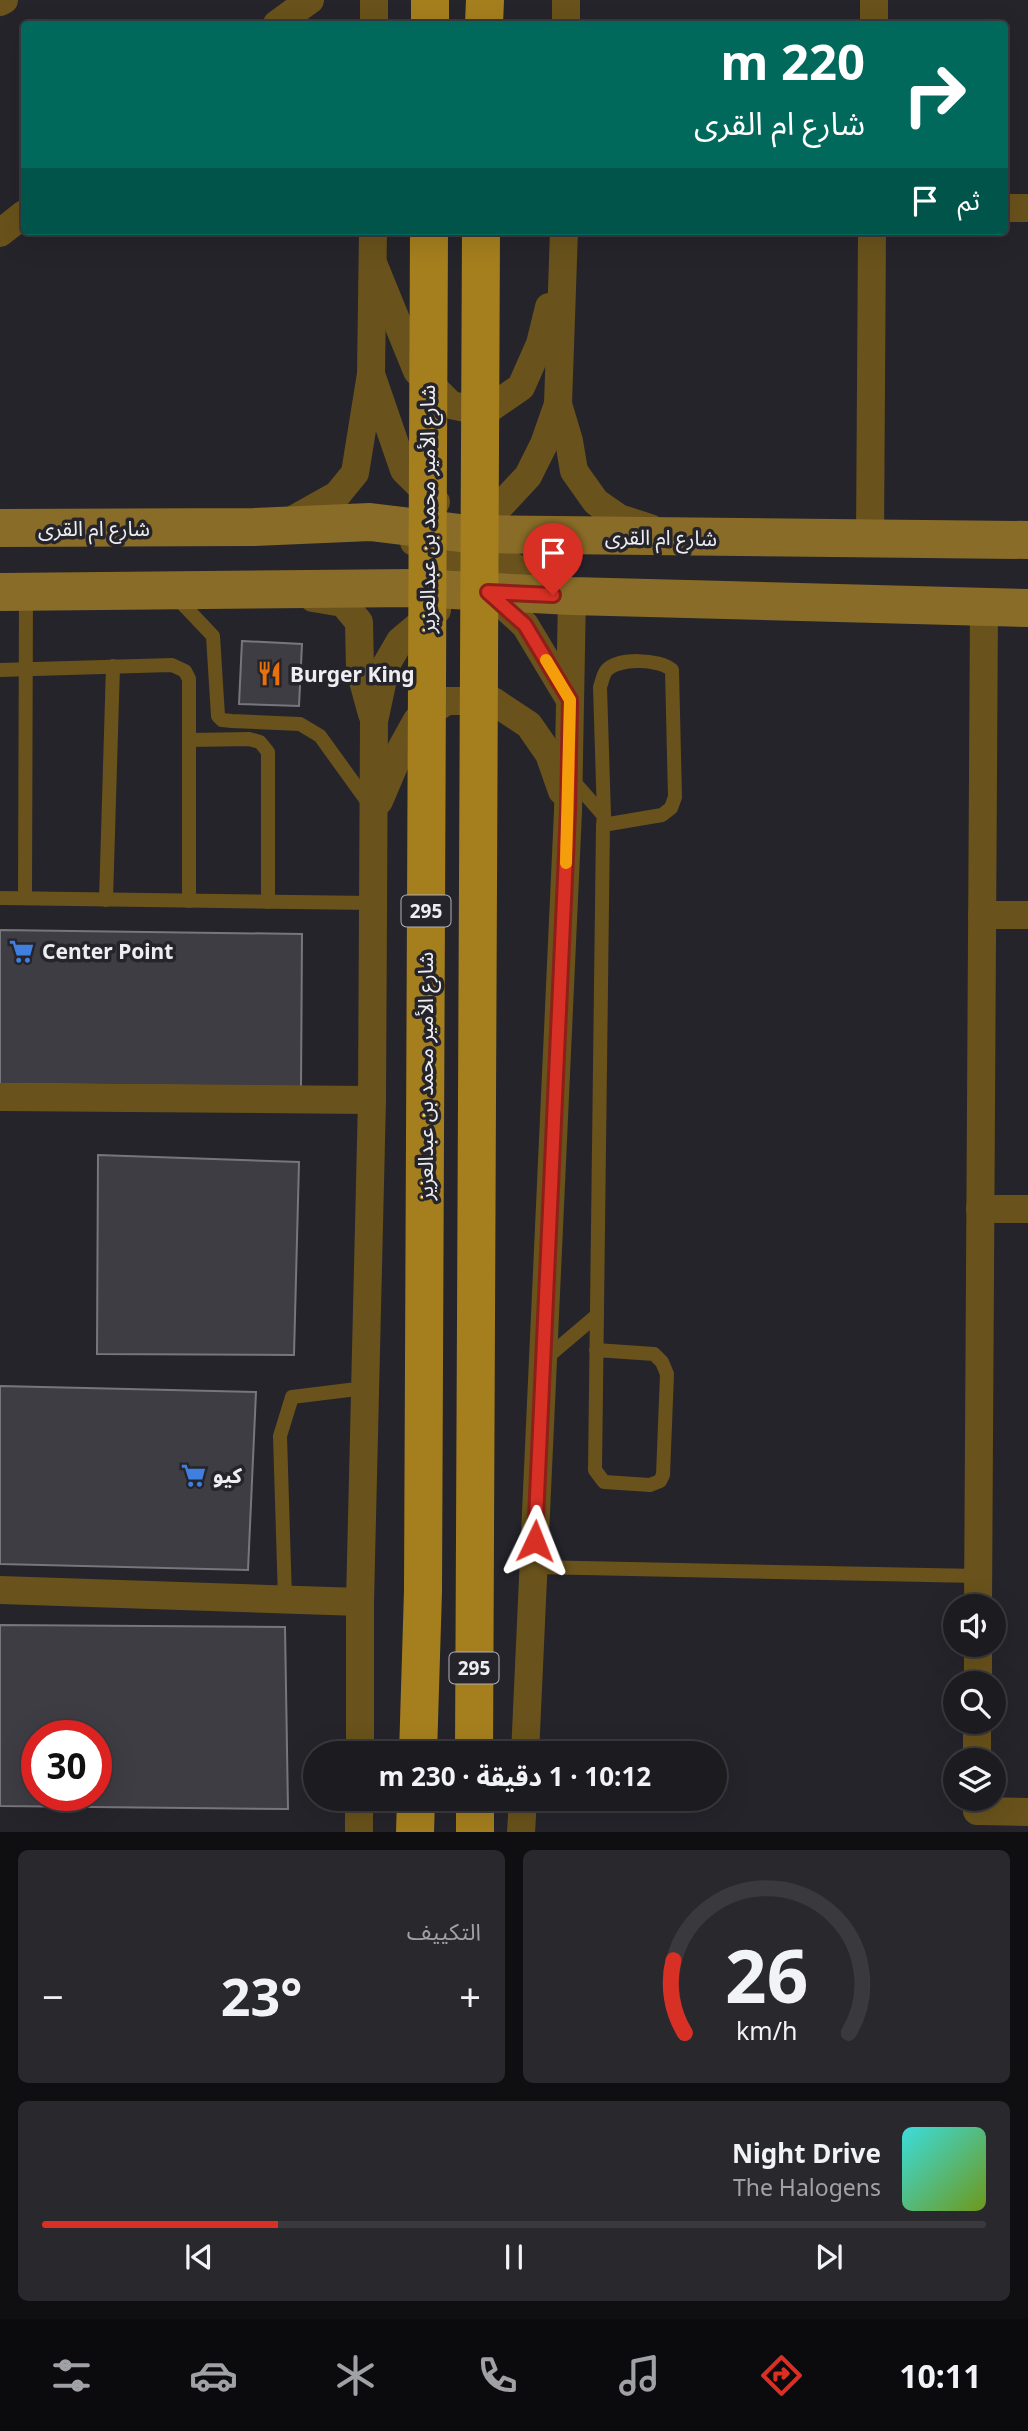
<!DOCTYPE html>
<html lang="ar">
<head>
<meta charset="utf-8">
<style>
	:root { --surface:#1c1b20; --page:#29282d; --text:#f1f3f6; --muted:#a0a1a5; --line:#3a393e; --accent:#d93025 }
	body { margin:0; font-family:"Noto Sans","Noto Sans Arabic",sans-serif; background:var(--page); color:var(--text); direction:rtl; height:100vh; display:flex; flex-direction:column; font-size:26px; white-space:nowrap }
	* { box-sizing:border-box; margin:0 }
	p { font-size:23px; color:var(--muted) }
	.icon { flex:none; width:38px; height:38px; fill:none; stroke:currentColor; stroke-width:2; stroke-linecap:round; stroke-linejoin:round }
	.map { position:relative; height:1832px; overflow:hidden; direction:ltr }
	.sheet { display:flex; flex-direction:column; gap:18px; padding:18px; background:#0f0f12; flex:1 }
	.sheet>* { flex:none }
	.top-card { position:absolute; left:21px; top:21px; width:987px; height:214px; border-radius:7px; box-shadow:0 7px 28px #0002,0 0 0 2px var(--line); direction:rtl; background:#00695c; color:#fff; overflow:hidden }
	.fabs { position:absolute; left:943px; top:1594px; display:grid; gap:14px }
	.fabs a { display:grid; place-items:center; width:63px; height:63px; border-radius:50%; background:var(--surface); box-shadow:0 7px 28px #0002,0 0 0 2px var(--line); font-size:35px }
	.speed { position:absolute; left:21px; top:1720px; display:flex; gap:14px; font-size:35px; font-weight:700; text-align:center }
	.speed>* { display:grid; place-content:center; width:91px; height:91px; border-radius:50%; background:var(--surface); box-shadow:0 7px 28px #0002,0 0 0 2px var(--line); line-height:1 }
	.speed .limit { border:10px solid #d22; background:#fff; color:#111 }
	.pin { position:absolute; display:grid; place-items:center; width:60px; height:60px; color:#fff; margin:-72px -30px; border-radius:50% 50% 50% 0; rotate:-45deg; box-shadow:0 0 7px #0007 }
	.pin .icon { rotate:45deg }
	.me { position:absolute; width:77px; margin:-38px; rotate:2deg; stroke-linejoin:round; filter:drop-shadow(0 0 5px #0008) }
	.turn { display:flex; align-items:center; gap:24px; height:147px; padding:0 28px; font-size:32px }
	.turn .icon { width:91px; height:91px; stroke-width:2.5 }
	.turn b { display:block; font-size:49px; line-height:60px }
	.then { display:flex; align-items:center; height:66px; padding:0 28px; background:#0003; gap:14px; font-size:26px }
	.big { font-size:52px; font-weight:700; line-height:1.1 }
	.sheet .widget { flex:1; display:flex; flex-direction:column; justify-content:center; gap:10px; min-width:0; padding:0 24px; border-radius:10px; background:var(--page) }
	.sheet .dial { align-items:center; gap:0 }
	.dial svg { height:182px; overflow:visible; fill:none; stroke:var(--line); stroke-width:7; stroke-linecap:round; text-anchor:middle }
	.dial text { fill:var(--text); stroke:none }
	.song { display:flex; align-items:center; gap:21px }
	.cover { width:84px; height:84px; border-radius:10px; background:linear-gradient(135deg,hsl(180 70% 55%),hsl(80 70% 35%)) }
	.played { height:7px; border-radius:4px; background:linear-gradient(90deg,var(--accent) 25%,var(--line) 25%) }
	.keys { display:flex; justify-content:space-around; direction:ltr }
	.heat { display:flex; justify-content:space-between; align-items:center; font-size:38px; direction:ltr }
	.sheet .tiles { flex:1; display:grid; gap:18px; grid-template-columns:1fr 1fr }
	.widget:last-child { grid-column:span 2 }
	.trip { position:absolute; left:303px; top:1741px; width:424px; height:70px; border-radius:35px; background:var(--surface); box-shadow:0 7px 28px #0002,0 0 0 2px var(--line); font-weight:700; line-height:70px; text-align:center; direction:rtl }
	.tab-bar { display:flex; height:112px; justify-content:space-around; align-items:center; background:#0b0b0d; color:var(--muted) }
	.tab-bar .icon { width:49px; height:49px }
	.tab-bar .active { color:var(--accent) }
	.tab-bar b { font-size:32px; color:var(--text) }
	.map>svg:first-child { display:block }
	.building { fill:#3f3d44; stroke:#77767d; stroke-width:2; fill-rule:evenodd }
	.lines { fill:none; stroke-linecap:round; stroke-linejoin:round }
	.service { stroke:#69521b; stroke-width:14 }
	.minor { stroke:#69521b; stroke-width:28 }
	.secondary { stroke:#896c27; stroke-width:38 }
	.primary { stroke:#a57f1e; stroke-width:38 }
	.route-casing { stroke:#8d1f18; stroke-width:18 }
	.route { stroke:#d93025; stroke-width:12 }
	.slow { stroke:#f59e0b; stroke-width:12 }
	.labels { text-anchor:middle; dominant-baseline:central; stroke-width:7; stroke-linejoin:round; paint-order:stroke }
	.shield { fill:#25242b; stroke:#b2b1b6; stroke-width:2 }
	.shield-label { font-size:19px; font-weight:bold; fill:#eeeef2 }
	.street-label { font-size:21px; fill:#eeeef2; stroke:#25242b }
	.poi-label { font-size:21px; font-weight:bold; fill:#eeeef2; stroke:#25242b; text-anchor:start }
</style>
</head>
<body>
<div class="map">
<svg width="1028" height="1833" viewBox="0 0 1028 1833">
	<rect width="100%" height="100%" fill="#25242b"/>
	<g class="building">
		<path d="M242 641 302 644 299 706 239 704Z"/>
		<path d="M0 930 302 934 301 1087 0 1084Z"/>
		<path d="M98 1155 299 1162 294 1355 97 1354Z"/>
		<path d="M0 1386 256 1392 248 1570 0 1564Z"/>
		<path d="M0 1625 285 1627 288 1809 0 1806ZM37 1736H96V1796H37Z"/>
	</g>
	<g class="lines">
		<g class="service">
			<path d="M175 596 213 636 218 716 222 720 232 721 300 724 320 736 369 804"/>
			<path d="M0 670 172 665 185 671 189 679V901"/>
			<path d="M189 740 249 739 260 742 268 752V902"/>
			<path d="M570 777 604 816"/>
			<path d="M0 898 373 903"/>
			<path d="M25 898 26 593"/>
			<path d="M106 900 113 666"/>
			<path d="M596 1350 654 1354 662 1362 667 1374 663 1475 660 1481 650 1485 604 1482 595 1470 603 825 604 816 600 687C602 682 603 675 606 671 617 657 660 659 672 670L675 797 671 808 662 815 603 825"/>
			<path d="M544 1360 597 1315"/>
			<path d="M533 1567 978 1576"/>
			<path d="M285 1599 280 1436 292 1397 365 1388"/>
		</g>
		<g class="minor">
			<path d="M0 2 4 0"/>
			<path d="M277 24 310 0"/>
			<path d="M374 24V0"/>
			<path d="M566 24V0"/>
			<path d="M874 24V0"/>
			<path d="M1004 208H1028"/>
			<path d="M0 233 24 214"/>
			<path d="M373 263 417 371 451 405 475 410 492 407 521 387 540 344 549 307"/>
			<path d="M371 374 404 470 436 502"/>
			<path d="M558 404 569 441 574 471 596 502 619 518 650 528"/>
			<path d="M287 523 337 495 355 473 371 374 373 231"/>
			<path d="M472 531 487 520 528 476 544 444 558 404 564 231"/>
			<path d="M470 536 485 552 572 596 568 811 525 1754"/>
			<path d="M870 538 872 231"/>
			<path d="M414 542 451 558 525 625 570 700"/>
			<path d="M313 598 343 603 359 622 360 670 372 714"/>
			<path d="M379 801 402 747 417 720 447 701H493L529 725 549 754 562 791"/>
			<path d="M982 915H1028"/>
			<path d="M0 1097 372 1100"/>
			<path d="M980 1209H1028"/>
			<path d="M0 1590 360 1602"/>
			<path d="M978 1606 984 607"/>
			<path d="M978 1684V1645"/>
			<path d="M360 1754V1602L372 1100 374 721 386 665 400 641 437 610"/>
			<path d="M977 1760V1722"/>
			<path d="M977 1811 1028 1812"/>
			<path d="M359 1833V1799"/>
			<path d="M521 1833 523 1799"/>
		</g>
		<g class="secondary">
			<path d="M0 528 254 527 370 522 468 534 1028 540"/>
			<path d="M0 592 414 588 572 596 1028 608"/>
		</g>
		<g class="primary">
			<path d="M430 24V0"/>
			<path d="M484 24 485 0"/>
			<path d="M418 1754 423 1591 429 231"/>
			<path d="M474 1754 481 231"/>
			<path d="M475 1799V1833"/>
			<path d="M415 1833 416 1799"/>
		</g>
	</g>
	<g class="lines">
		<defs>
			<path id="route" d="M535 1541 568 811 570 700 525 625 488 592 553 595"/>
		</defs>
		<use href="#route" class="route-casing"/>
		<use href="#route" class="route"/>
		<path class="slow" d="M546 660 570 700 566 863"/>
	</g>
	<defs>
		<symbol id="restaurant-bare" viewBox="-9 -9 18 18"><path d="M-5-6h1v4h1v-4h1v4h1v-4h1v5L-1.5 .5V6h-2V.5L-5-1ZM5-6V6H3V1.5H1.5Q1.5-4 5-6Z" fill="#e8710a" stroke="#25242b" stroke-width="2.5" paint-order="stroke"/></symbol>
		<symbol id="supermarket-bare" viewBox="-9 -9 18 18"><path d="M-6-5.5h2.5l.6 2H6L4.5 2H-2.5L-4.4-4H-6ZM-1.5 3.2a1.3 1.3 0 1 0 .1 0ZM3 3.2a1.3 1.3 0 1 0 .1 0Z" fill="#3f7fe0" stroke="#25242b" stroke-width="2.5" paint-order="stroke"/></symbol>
	</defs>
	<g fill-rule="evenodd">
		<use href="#restaurant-bare" x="252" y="656" width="35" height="35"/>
		<use href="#supermarket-bare" x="4" y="934" width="35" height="35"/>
		<use href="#supermarket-bare" x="176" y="1458" width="35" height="35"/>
	</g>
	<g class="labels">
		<g class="shield">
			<rect x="401.5" y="895.5" width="49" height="31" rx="5"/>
			<rect x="449.5" y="1652.5" width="49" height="31" rx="5"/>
		</g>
		<g class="shield-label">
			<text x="426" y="911">295</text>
			<text x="474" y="1668">295</text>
		</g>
		<g class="street-label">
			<text transform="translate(427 509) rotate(-90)">شارع الأمير محمد بن عبدالعزيز</text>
			<text x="94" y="528">شارع ام القرى</text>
			<text transform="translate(661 537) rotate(1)">شارع ام القرى</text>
			<text transform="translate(425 1076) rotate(-90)">شارع الأمير محمد بن عبدالعزيز</text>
		</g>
		<g class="poi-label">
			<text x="290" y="674">Burger King</text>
			<text x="42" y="951">Center Point</text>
			<text x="213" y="1475">كيو</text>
		</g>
	</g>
</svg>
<div class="fabs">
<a><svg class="icon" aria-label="sound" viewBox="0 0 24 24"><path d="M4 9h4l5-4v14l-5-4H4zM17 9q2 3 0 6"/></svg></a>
<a><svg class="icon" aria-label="search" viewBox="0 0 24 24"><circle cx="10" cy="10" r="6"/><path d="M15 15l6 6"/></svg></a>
<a><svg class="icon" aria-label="layers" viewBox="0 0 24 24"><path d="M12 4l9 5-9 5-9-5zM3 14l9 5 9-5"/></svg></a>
</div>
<div class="speed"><div class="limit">30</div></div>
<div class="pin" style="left:553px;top:595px;background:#d93025"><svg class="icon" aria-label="arrive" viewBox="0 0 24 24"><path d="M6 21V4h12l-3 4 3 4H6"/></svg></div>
<svg class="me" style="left:535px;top:1541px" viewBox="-20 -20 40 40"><path d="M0-17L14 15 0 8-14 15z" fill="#d93025" stroke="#fff" stroke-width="4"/></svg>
<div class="trip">10:12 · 1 دقيقة · 230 m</div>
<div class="top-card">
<div class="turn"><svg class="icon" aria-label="right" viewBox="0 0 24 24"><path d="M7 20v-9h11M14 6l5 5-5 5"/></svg><div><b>220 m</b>شارع ام القرى</div></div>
<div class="then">ثم<svg class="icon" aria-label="arrive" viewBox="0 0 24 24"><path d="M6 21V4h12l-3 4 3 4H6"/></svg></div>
</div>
</div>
<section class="sheet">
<div class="tiles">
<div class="widget dial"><svg viewBox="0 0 100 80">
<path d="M14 69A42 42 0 1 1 86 69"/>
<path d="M14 69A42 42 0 0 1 9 37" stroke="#d93025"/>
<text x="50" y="56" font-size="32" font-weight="700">26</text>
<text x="50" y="72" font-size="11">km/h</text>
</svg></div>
<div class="widget"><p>التكييف</p>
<div class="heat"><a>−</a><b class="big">23°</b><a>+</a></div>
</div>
<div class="widget">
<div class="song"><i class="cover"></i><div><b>Night Drive</b><p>The Halogens</p></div></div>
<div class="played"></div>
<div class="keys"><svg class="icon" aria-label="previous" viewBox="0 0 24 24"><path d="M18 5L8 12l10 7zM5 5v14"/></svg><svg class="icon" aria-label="pause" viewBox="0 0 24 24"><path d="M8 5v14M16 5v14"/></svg><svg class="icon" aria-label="next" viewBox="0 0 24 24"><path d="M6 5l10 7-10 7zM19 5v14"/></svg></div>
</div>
</div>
</section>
<nav class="tab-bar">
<b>10:11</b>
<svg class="icon active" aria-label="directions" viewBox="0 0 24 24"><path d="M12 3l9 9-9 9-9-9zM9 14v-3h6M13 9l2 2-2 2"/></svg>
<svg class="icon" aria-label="music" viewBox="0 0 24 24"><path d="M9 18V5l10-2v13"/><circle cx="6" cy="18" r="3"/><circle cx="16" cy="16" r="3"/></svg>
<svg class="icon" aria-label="phone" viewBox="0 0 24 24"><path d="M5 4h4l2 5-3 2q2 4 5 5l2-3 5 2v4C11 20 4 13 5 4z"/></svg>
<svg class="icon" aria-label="climate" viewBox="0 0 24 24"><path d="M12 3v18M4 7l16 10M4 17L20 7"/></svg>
<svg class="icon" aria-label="car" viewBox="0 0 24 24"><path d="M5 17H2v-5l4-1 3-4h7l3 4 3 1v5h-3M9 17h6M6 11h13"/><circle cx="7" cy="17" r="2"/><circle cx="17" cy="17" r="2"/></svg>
<svg class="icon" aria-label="filters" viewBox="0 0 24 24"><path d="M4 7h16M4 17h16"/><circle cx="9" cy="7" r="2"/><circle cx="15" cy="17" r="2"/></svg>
</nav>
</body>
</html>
